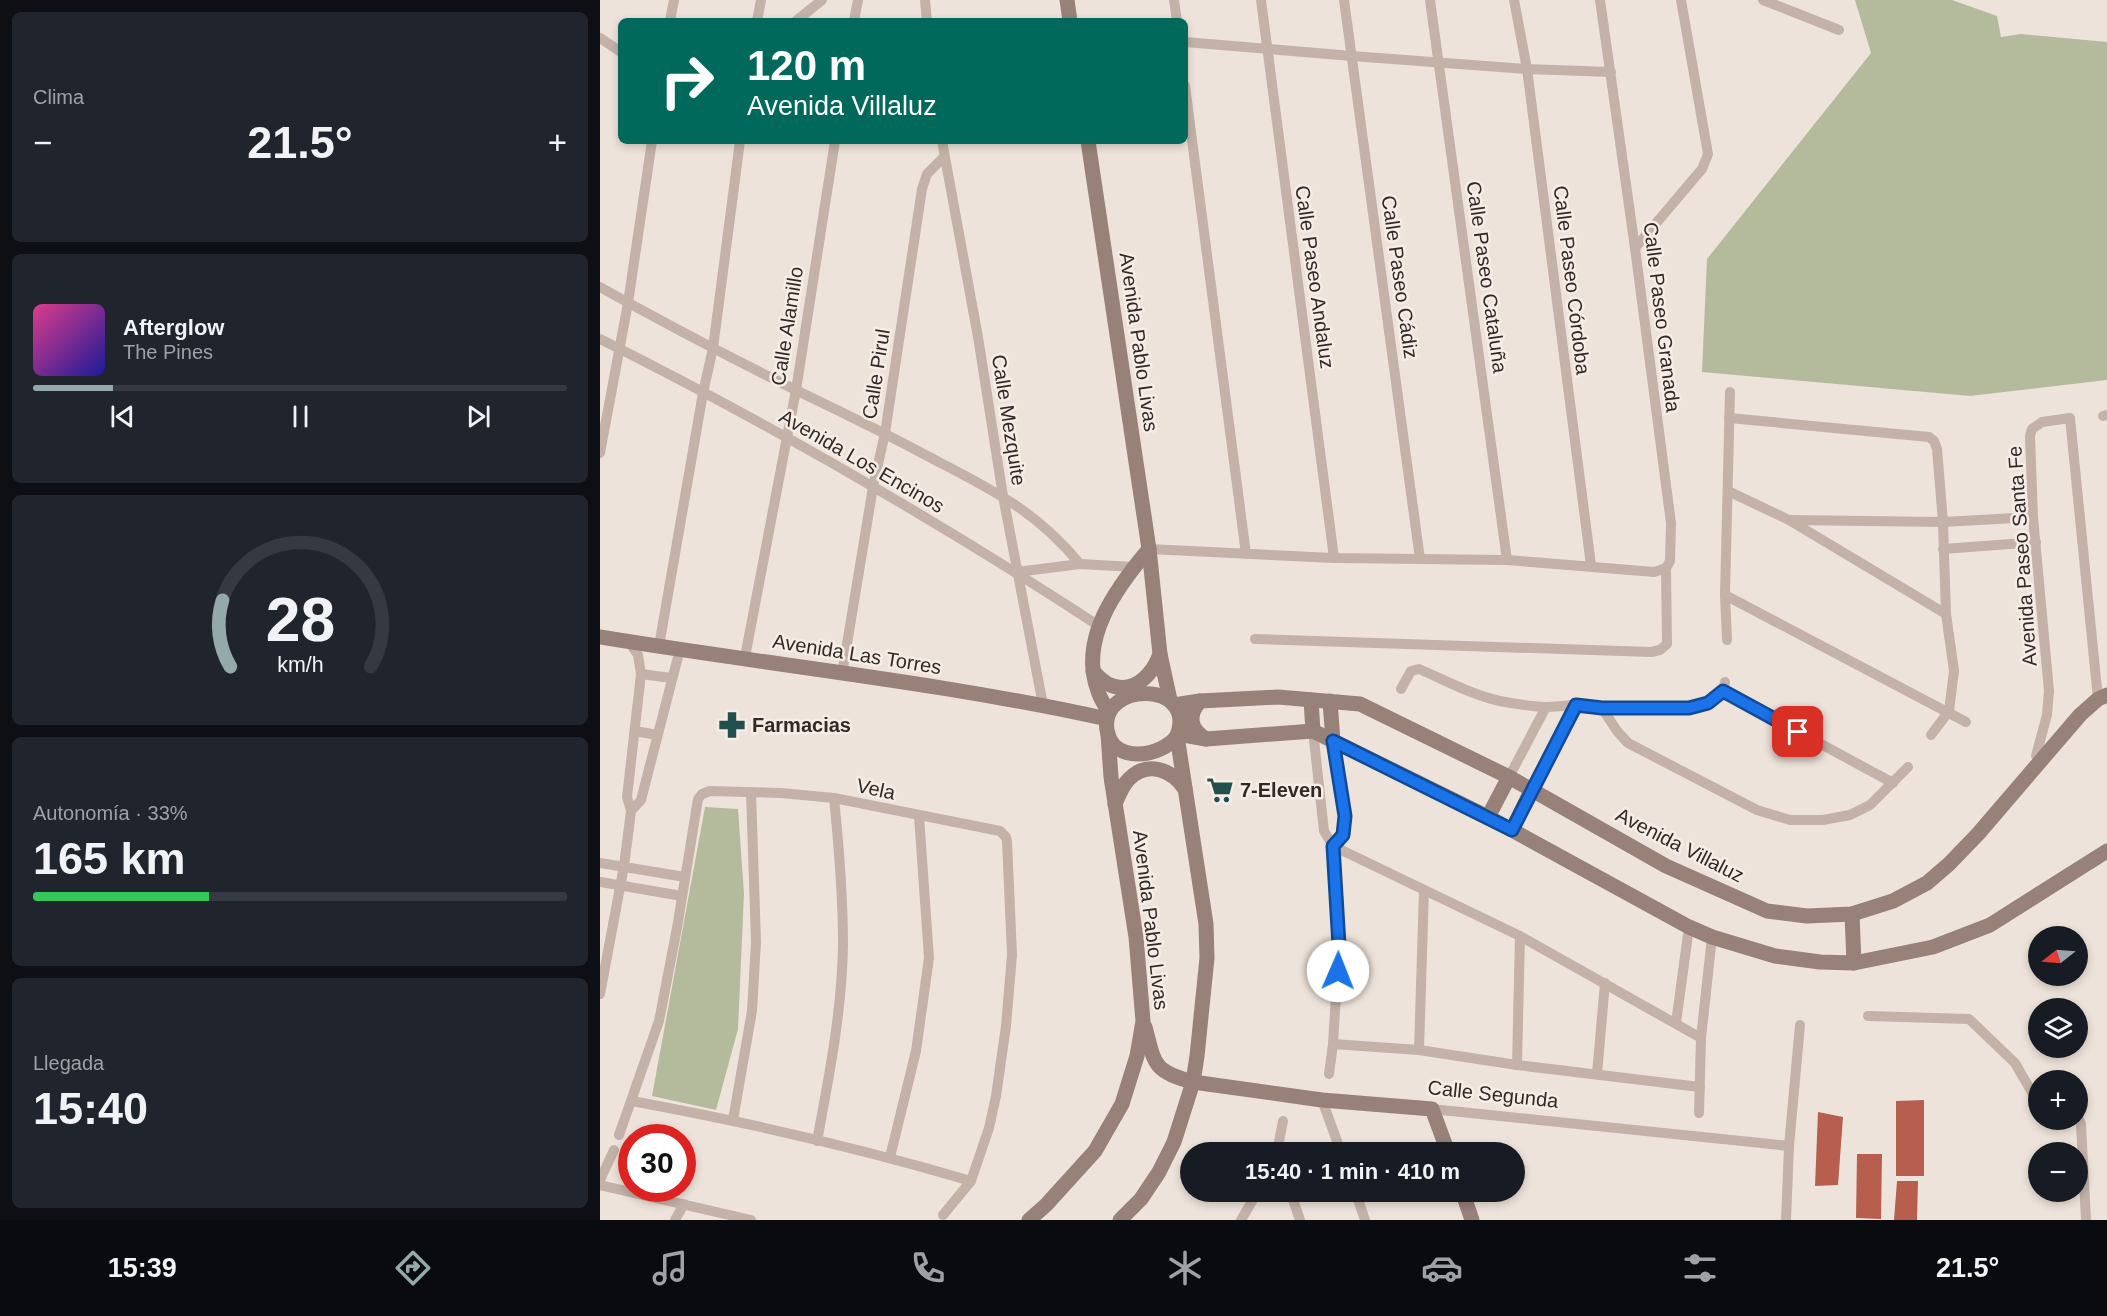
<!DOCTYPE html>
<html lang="es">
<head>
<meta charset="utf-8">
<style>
	:root { --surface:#171b24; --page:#20242c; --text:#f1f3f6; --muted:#9ea1a6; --line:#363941; --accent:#94a9aa }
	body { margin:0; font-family:Helvetica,sans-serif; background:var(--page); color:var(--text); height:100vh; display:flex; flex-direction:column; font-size:22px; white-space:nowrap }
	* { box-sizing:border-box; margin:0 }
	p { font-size:20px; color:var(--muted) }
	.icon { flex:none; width:33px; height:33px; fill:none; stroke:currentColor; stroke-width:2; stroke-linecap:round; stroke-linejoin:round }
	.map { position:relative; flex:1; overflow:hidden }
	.side { display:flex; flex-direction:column; gap:12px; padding:12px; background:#0d0f14; width:600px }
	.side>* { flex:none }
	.banner { position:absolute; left:18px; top:18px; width:570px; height:126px; border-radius:9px; box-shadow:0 3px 9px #0003; background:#00695c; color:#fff; overflow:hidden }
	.needle { width:39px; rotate:253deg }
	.fabs { position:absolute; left:1428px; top:926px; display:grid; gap:12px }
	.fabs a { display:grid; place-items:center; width:60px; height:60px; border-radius:50%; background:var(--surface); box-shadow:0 3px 9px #0003; font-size:30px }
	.speed { position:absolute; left:18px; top:1124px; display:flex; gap:12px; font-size:30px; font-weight:700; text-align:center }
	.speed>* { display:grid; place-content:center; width:78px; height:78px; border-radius:50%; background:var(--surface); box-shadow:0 3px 9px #0003; line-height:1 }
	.speed .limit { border:9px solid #d22; background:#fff; color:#111 }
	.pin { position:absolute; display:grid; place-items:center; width:51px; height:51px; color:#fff; margin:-26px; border-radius:12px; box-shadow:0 3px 9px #0006 }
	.me { position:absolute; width:66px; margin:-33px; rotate:1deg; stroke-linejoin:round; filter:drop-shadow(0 0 4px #0008) }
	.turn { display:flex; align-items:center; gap:21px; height:126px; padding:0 30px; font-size:27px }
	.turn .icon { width:78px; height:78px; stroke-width:2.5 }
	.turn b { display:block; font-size:42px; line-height:51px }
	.big { font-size:45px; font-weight:700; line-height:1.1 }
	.side .tile { flex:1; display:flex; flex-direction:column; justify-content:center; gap:9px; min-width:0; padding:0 21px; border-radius:9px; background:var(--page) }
	.side .dial { align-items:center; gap:0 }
	.dial svg { height:156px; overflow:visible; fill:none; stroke:var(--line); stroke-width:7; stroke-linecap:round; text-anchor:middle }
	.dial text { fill:var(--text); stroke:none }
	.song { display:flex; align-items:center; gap:18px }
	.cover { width:72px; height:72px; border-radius:9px; background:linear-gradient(135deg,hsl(330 70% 55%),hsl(240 70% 35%)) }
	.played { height:6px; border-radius:3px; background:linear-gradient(90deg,var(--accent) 15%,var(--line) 15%) }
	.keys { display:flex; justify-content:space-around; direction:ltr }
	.heat { display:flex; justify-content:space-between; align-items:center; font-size:33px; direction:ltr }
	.charge { height:9px; border-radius:4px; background:linear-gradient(90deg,#34c759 33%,var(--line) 0) }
	.trip { position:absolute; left:580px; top:1142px; width:345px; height:60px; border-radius:30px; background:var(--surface); box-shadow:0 3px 9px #0003; font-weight:700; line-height:60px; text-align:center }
	.tabs { display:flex; height:96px; justify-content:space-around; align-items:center; background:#090b0e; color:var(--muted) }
	.tabs .icon { width:42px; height:42px }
	.tabs .selected { color:var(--accent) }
	.tabs b { font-size:27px; color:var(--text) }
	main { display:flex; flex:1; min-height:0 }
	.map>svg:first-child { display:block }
	.green { fill:#b4bb9c }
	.building { fill:#b75e4f }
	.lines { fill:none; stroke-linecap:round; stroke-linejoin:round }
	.street { stroke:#c4b2a8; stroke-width:10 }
	.secondary { stroke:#978179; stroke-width:15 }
	.route-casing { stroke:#114b97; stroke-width:15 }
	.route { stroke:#1a73e8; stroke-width:10 }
	.labels { text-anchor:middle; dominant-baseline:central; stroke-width:5; stroke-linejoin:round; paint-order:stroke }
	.street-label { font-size:20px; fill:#322927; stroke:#f6ede6 }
	.poi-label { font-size:20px; font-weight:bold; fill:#322927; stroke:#f6ede6; text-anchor:start }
</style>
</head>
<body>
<main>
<section class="side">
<div class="tile"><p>Clima</p>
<div class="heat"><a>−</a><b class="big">21.5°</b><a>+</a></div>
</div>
<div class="tile">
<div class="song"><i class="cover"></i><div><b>Afterglow</b><p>The Pines</p></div></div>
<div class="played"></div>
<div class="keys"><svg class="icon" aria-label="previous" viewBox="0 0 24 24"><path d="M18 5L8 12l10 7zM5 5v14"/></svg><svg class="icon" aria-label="pause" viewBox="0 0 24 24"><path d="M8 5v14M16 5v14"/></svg><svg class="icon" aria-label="next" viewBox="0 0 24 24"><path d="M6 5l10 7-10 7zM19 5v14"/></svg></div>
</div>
<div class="tile dial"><svg viewBox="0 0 100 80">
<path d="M14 69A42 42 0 1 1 86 69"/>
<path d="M14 69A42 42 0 0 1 10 35" stroke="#94a9aa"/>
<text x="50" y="56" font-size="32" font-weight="700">28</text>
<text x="50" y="72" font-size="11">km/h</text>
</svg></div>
<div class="tile"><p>Autonomía · 33%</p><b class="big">165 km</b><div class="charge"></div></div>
<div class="tile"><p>Llegada</p><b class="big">15:40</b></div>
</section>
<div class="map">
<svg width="1507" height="1220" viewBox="0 0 1507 1220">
	<rect width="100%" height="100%" fill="#eee3da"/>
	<g class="green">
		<path d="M1255 0H1352L1397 16 1401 37 1421 34 1507 42V380L1370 396 1102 372 1107 259 1271 53Z"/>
		<path d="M105 807 138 809 144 894 138 1029 116 1110 52 1096Z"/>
	</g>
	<g class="building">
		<path d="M1324 1100V1176H1296V1101Z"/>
		<path d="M1218 1112 1243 1117 1238 1185 1215 1186Z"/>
		<path d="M1257 1154H1282L1281 1219 1256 1218Z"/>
		<path d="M1297 1181H1318L1317 1220H1294Z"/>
	</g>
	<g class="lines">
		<g class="street">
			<path d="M325 0 327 21"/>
			<path d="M574 0 577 21"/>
			<path d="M661 0 734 558"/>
			<path d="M744 0 820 559"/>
			<path d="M830 0 907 560"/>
			<path d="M914 0 927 69 991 565"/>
			<path d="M1163 0 1239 30"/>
			<path d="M70 21 74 0"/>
			<path d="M157 21 161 0"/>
			<path d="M196 21 222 0"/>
			<path d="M254 21 258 0"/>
			<path d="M0 38 21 52"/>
			<path d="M585 42 752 56 927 69 1011 72"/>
			<path d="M585 86 646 554"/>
			<path d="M342 141 378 337 403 496 443 705"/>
			<path d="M1035 248 1102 169 1108 154 1081 0"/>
			<path d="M0 287C68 325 137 361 206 395 250 416 294 438 337 461 395 491 437 512 480 564"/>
			<path d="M0 339C172 425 338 521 499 626"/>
			<path d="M1503 416 1507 415"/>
			<path d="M1129 418 1329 437 1334 441 1337 449 1343 522 1346 614 1354 671 1349 711 1331 735"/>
			<path d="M0 453 28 303 52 141"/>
			<path d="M1128 491 1189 520 1346 614"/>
			<path d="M1190 520 1343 522 1433 517"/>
			<path d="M549 549 734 558 907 560 1054 572 1066 568"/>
			<path d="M1343 549 1436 542"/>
			<path d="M417 572 480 564 534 567"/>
			<path d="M1125 595 1366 722"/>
			<path d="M655 639 1051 652 1060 650 1067 644 1066 568 1070 561 1071 523 1035 248 1000 0"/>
			<path d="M1127 640 1125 595 1130 392"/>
			<path d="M59 646 103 393 113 348 140 141"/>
			<path d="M145 657 196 390 235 141"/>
			<path d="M41 674 71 678"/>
			<path d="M242 674 273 487 285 433 322 189 327 174 344 157"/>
			<path d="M801 689 811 671 819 669C845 680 872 695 900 701 915 704 930 706 945 707 956 707 967 705 977 705 1007 707 1084 715 1109 703 1118 698 1123 692 1125 682"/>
			<path d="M1123 691 1293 783"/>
			<path d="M1002 708 1017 731 1028 743 1157 810 1190 820H1223L1250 815 1270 805 1308 767"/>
			<path d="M35 731 57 735"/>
			<path d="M713 731 724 831 733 846 739 945 733 1044 729 1074"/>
			<path d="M733 741 745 816 743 835 733 846"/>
			<path d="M1440 761 1436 756 1447 715 1449 691 1433 517 1430 436 1432 429 1442 422 1470 418 1498 699"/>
			<path d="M909 777 946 707"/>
			<path d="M932 789 976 705"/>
			<path d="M31 811 41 800 80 649"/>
			<path d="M733 846 920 936 1101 1038"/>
			<path d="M0 863 85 877"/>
			<path d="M0 882 82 896"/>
			<path d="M0 994 24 866 31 811 27 797 41 674 38 655 29 642"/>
			<path d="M1268 1016 1369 1019 1415 1063 1438 1103"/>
			<path d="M1076 1023 1089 927"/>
			<path d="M733 1044 819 1050 917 1065 1100 1087"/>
			<path d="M819 1050 824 890"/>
			<path d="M917 1065 920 936"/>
			<path d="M997 1074 1005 983"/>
			<path d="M722 1100 741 1152"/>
			<path d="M32 1101C146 1122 260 1148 371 1181"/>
			<path d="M832 1109 1189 1146"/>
			<path d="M1099 1113 1101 1038 1112 937"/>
			<path d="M1478 1117 1481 1124 1486 1220"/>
			<path d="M133 1120 152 1011 156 942 151 792"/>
			<path d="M19 1135 59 1021 77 928 98 799 102 794 110 791 181 793 234 798 400 831 406 837 407 841 412 955 406 1026 396 1096 389 1128 371 1181 343 1215"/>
			<path d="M217 1141C229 1077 242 1011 243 945 243 896 239 847 234 798"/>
			<path d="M677 1152 683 1121"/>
			<path d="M290 1157 316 1051 329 958 319 816"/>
			<path d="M0 1180 14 1150"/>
			<path d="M0 1185 151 1220"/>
			<path d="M690 1191 700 1220"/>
			<path d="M755 1191 765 1220"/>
			<path d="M75 1220 84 1204"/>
			<path d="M641 1220 658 1191"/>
			<path d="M1186 1220 1189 1146 1200 1025"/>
		</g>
		<g class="secondary">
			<path d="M467 0 470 21"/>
			<path d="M488 141 549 549 560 654 570 700"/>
			<path d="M0 637C169 665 340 682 507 719"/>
			<path d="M493 671C517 701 548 687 560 654"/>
			<path d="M711 700 713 731"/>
			<path d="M600 701C587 716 590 729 606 739"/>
			<path d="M730 701 733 741"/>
			<path d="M574 705 600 701 678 697 760 704 909 777 1066 866 1167 911 1207 916 1252 914 1293 901 1327 883 1349 864 1378 834 1480 715 1498 699 1507 695"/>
			<path d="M509 712C505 705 500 699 498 691 478 639 517 587 549 549"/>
			<path d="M578 734 606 739 713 731 888 817 1089 927 1112 937 1175 956 1220 962 1254 963 1333 947 1390 925 1507 851"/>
			<path d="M515 804C519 795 522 786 529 779 548 760 572 770 585 789"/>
			<path d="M888 817 909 777"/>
			<path d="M912 830 932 789"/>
			<path d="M1252 914 1254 963"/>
			<path d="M545 1027C555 1065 553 1071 593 1082L722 1100 832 1109 848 1152"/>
			<path d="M862 1191 872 1220"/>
			<path d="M429 1220 446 1205 495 1151 522 1104 537 1056 543 1021 536 937 511 777 508 734"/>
			<path d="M520 1220 541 1199 559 1172 574 1142 593 1082 597 1056 607 958 606 924 577 736C598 680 499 681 507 730 512 764 561 758 577 736"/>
		</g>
	</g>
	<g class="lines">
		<defs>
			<path id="route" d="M738 971 739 945 733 846 743 835 745 816 733 741 912 830 976 705 1002 708H1089L1108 703 1123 691 1198 732"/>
		</defs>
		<use href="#route" class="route-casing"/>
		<use href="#route" class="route"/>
	</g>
	<defs>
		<symbol id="pharmacy-bare" viewBox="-9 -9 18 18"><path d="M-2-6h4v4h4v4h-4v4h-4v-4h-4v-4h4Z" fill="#224e4d" stroke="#f6ede6" stroke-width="2.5" paint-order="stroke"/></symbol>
		<symbol id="supermarket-bare" viewBox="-9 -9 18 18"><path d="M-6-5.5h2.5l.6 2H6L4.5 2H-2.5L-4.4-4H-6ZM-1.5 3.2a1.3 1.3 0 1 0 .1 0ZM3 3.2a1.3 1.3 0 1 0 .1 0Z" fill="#224e4d" stroke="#f6ede6" stroke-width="2.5" paint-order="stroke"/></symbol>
	</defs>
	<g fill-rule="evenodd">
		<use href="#pharmacy-bare" x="113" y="706" width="38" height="38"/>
		<use href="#supermarket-bare" x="601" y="771" width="38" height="38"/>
	</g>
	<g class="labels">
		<g class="street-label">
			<text transform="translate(715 277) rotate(82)">Calle Paseo Andaluz</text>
			<text transform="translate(800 277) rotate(82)">Calle Paseo Cádiz</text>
			<text transform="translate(887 277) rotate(82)">Calle Paseo Cataluña</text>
			<text transform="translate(972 280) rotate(83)">Calle Paseo Córdoba</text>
			<text transform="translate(1062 317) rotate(83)">Calle Paseo Granada</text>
			<text transform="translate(187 326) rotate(-81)">Calle Alamillo</text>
			<text transform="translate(539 342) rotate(82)">Avenida Pablo Livas</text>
			<text transform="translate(276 374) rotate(-81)">Calle Pirul</text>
			<text transform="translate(409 420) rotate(81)">Calle Mezquite</text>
			<text transform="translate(262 461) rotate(30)">Avenida Los Encinos</text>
			<text transform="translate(1422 556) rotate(-94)">Avenida Paseo Santa Fe</text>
			<text transform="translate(257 654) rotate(9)">Avenida Las Torres</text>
			<text transform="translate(276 789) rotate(12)">Vela</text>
			<text transform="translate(1080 845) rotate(27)">Avenida Villaluz</text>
			<text transform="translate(551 920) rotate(83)">Avenida Pablo Livas</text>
			<text transform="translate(893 1094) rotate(6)">Calle Segunda</text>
		</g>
		<g class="poi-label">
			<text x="152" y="725">Farmacias</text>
			<text x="640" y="790">7-Eleven</text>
		</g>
	</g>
</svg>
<div class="fabs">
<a><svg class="needle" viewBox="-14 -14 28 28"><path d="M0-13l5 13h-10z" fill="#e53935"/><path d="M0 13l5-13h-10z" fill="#9ea1a6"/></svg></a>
<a><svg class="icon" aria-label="layers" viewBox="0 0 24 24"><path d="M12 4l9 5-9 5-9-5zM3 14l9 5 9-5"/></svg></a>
<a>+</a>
<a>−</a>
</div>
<div class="speed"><div class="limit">30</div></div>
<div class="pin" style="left:1198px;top:732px;background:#d93025"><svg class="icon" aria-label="arrive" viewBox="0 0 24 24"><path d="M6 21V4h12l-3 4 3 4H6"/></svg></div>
<svg class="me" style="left:738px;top:971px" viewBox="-20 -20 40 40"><circle r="19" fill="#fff"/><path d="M0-13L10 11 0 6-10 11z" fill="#1a73e8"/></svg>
<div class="trip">15:40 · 1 min · 410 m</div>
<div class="banner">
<div class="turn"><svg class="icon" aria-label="right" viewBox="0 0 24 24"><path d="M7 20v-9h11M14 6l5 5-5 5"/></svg><div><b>120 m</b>Avenida Villaluz</div></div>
</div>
</div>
</main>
<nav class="tabs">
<b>15:39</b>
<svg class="icon selected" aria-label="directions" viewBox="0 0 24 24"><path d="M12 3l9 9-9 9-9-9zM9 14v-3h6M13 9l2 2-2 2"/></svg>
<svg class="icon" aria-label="music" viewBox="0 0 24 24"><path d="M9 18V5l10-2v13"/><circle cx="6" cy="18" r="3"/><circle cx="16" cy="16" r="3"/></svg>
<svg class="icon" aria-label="phone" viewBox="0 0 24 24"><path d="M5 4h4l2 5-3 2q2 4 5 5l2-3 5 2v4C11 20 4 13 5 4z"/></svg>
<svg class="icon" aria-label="climate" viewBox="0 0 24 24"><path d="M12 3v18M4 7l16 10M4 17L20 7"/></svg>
<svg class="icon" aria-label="car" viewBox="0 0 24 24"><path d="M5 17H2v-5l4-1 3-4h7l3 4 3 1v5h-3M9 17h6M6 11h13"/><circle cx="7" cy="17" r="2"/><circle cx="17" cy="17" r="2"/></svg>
<svg class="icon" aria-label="filters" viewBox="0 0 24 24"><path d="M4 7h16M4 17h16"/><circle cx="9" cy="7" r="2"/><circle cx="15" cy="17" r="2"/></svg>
<b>21.5°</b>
</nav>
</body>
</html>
